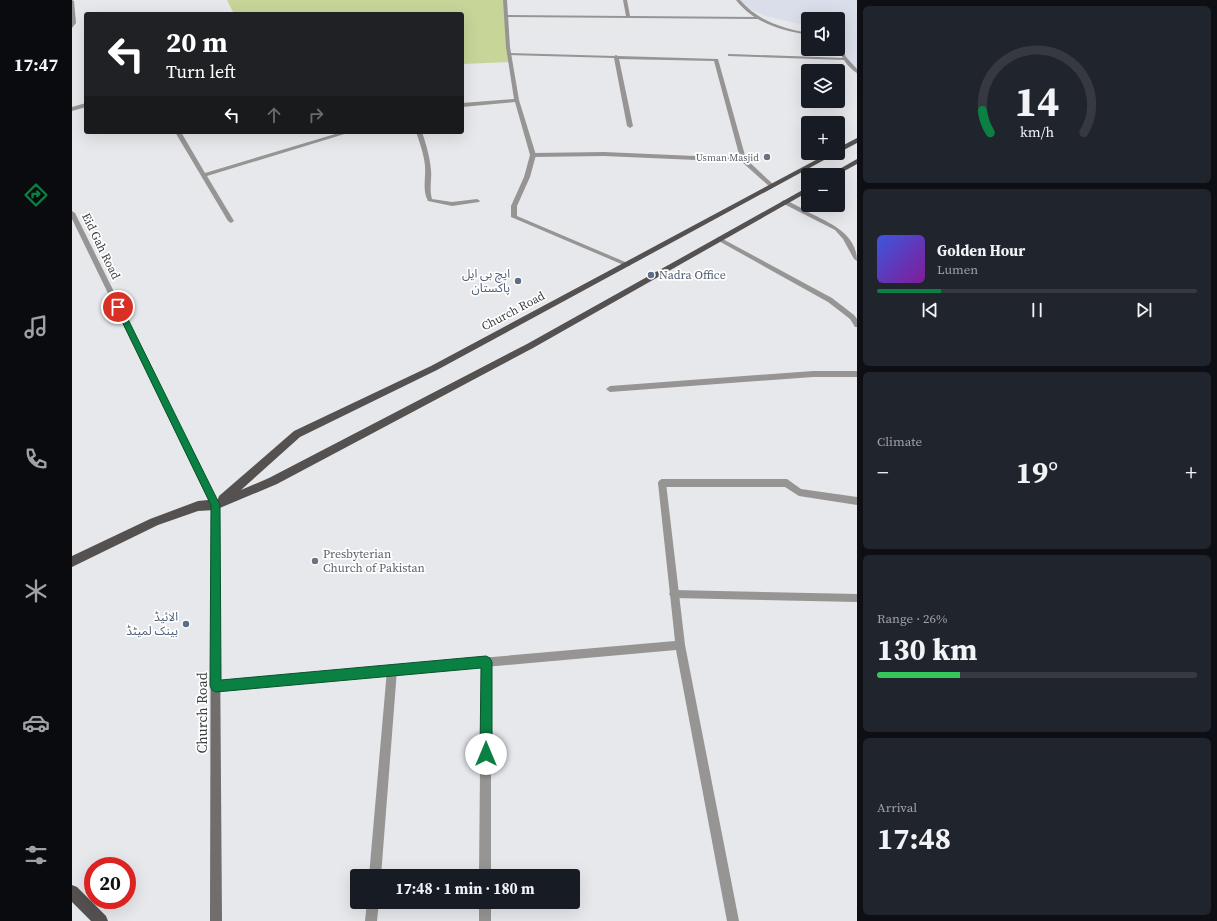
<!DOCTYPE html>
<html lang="en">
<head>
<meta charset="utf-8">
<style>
	:root { --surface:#171b24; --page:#20242c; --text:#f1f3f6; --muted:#9ea1a6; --line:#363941; --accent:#0b8043 }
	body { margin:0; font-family:"Source Serif 4","Noto Sans Arabic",serif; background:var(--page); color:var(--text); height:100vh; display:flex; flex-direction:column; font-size:15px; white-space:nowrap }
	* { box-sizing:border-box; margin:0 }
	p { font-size:13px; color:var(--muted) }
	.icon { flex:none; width:22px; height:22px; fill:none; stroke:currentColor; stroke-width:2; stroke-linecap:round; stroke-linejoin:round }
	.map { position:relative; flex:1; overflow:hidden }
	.drawer { display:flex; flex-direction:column; gap:6px; padding:6px; background:#0d0f14; width:360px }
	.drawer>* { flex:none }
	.guide { position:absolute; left:12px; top:12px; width:380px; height:122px; border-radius:4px; box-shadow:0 4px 16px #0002; background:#202124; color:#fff; overflow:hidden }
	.buttons { position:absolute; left:729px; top:12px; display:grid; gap:8px }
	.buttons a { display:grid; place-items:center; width:44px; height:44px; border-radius:4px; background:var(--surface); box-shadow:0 4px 16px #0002; font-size:20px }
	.speed { position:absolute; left:12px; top:857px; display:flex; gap:8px; font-size:20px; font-weight:700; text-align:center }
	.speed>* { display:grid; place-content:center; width:52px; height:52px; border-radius:50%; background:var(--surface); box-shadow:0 4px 16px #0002; line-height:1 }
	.speed .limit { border:6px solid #d22; background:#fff; color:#111 }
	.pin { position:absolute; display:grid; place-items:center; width:34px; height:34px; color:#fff; margin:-17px; border:2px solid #fff; border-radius:50%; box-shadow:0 1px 4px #0007 }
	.me { position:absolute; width:44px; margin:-22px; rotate:0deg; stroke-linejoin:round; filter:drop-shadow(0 0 3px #0008) }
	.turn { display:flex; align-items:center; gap:14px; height:84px; padding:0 16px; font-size:18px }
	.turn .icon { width:52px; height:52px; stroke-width:2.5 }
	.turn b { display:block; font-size:28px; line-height:34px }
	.lanes { display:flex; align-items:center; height:38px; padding:0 16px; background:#0003; justify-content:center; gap:20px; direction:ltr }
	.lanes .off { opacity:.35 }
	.big { font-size:30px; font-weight:700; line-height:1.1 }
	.drawer .tile { flex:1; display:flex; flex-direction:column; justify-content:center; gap:6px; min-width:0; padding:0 14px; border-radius:6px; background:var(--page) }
	.drawer .dial { align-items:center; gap:0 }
	.dial svg { height:104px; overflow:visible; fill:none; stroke:var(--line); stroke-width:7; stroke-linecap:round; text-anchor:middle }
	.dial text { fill:var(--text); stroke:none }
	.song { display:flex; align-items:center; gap:12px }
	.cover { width:48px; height:48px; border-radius:6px; background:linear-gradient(135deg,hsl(230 70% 55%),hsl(290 70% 35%)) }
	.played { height:4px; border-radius:2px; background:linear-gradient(90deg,var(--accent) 20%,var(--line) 20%) }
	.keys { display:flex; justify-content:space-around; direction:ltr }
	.heat { display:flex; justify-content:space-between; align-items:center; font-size:22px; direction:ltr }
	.charge { height:6px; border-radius:3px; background:linear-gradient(90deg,#34c759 26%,var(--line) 0) }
	.trip { position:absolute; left:278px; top:869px; width:230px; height:40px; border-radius:4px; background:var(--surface); box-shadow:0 4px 16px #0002; font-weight:700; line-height:40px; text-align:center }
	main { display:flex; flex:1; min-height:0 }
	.dock { display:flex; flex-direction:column; width:72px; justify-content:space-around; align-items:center; background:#090b0e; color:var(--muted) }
	.dock .icon { width:28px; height:28px }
	.dock .selected { color:var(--accent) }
	.dock b { font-size:18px; color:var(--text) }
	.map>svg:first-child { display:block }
	.built { fill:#dadeea }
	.green { fill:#c7d599 }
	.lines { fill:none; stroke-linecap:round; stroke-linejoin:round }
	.service { fill:#979494; fill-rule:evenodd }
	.minor { fill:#979494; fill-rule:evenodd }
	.secondary { fill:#706d6c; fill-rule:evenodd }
	.primary { fill:#555150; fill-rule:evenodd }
	.route { fill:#0b8043; stroke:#07532c }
	.worship-dot { fill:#6b7280; stroke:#fff; stroke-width:1.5 }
	.service-dot { fill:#5c6f8a; stroke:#fff; stroke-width:1.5 }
	.labels { text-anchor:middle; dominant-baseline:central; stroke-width:3.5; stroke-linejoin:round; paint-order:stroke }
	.far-worship-label { font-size:10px; fill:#5b616d; stroke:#fff; text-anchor:end }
	.street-label { font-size:12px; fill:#3b3c3e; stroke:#fff }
	.service-label { font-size:12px; fill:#4e5e75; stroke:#fff; text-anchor:end }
	.worship-label { font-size:12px; fill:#5b616d; stroke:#fff; text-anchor:start }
	.near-street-label { font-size:14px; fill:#3b3c3e; stroke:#fff }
</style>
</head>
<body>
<main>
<nav class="dock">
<b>17:47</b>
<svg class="icon selected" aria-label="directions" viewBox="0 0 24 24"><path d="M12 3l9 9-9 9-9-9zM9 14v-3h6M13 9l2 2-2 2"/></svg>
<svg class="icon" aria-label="music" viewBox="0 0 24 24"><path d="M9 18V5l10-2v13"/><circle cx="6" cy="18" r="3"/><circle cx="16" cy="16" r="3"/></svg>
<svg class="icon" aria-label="phone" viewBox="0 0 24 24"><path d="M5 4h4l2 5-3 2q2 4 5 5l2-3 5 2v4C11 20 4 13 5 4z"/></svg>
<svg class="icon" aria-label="climate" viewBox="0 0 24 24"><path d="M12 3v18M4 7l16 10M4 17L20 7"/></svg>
<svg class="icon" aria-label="car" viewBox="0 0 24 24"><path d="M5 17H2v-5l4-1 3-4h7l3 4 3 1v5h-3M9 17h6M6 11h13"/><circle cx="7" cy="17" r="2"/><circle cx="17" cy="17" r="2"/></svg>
<svg class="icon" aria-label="filters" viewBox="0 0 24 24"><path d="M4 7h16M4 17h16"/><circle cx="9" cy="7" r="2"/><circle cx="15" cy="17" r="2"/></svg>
</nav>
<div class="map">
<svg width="785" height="921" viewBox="0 0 785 921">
	<rect width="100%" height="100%" fill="#e6e8ec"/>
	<path class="built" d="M668 0H785V76L766 47V19H736V26L693 16 673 7Z"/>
	<path class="green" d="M155 0H433L438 62 390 64V14H162Z"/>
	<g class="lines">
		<g class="service">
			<path d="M551 0H555L558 16 685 17 687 18 685 19 434 17 432 16 434 15 554 16Z"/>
			<path d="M437 53 542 56 544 55 546 56 646 59 674 159 703 186 698 187 670 162 532 156 461 157 458 155 461 153 532 152 668 158 642 61 547 59 561 126 558 128 555 126 542 58 435 55V53Z"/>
			<path d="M658 54 774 58 776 59 774 60 656 56V54Z"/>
			<path d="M647 237 760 298 782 315 785 319V327H783L778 319 756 302 645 240V238Z"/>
			<path d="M590 479H715L729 489 785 497V505L727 496 713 487H590L587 485 586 483 587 481Z"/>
			<path d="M602 590 785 594V602L602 598 599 597 597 594 599 591Z"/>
			<path d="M414 657 417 659 419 662V876H407L409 662 411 659Z"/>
			<path d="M320 665 323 667 325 670 309 876H297L315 670 317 667Z"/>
			<path d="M295 902H307L305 921H293Z"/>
			<rect x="407" y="902" width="12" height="19"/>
		</g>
		<g class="minor">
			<path d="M0 0 2 1 4 23 0 28Z"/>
			<path d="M431 0H435L438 47 447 100 464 155 458 177 445 206V216L558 264V266H554L439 217V206L452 177 458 155 443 102 390 107V103L442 99 434 47Z"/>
			<path d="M664 0H668C686 21 710 28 736 33V35C708 30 682 23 664 0Z"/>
			<path d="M766 42 768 43 774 57 785 69V73C775 67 766 54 766 42Z"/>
			<path d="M14 103V107L0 111V107Z"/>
			<path d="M103 132H109L133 173 270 132H279L135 176 162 221 159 223 156 221Z"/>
			<path d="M344 132H350C354 144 358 157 359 170 360 180 357 189 360 199L380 202 405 199 408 201 407 202 380 206 356 201C350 190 354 178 353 166 352 155 348 143 344 132Z"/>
			<path d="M712 200C721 203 729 208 738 213 758 223 785 234 785 261L782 259 771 239 763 230 710 203 709 202Z"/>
			<path d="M0 211 3 213 146 502 147 505 146 508 143 509 140 508 0 219Z"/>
			<path d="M741 371H785V377H741L538 392 534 389 538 386Z"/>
			<path d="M590 479 593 481 594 483 613 645 667 921H655L604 650 144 691 141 689 139 686 141 683 144 681 603 641 586 483 587 481Z"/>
		</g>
		<path class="secondary" d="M143 501 146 502 147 505 150 921H138L139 505 140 502Z"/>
		<g class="primary">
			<path d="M785 138V143L768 152 766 153V148Z"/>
			<path d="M757 153H765L365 370 228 437 169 490 197 478 455 344 736 187V192L461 348 205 484 143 510 126 511 86 525 0 567V556L78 519 126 501 146 499 147 496 222 431 359 366Z"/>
			<path d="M785 159V164L765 175H757Z"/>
			<path d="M0 885 5 887 34 916 36 921H19L0 902Z"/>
		</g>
	</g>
	<path class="route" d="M46 304 50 307 148 505 149 680 414 656 418 658 420 662V754L418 758 414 760 409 758 408 754 409 668 144 692 140 690 138 686 139 505 43 307Z"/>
	<g class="worship-dot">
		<circle cx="695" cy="157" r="4"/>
		<circle cx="243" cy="561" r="4"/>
	</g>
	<g class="service-dot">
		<circle cx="579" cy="275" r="4"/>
		<circle cx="446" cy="281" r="4"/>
		<circle cx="114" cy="624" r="4"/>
	</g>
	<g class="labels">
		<g class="far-worship-label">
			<text x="687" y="157">Usman Masjid</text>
		</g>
		<g class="street-label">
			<text transform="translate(29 246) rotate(64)">Eid Gah Road</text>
			<text transform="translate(441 311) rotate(-28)">Church Road</text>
		</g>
		<g class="service-label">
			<text x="438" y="274">ایچ بی ایل<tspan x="438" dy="14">پاکستان</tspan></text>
			<text x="587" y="275" text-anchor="start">Nadra Office</text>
			<text x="106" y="617">الائیڈ<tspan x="106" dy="14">بینک لمیٹڈ</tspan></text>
		</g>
		<g class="worship-label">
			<text x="251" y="554">Presbyterian<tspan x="251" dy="14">Church of Pakistan</tspan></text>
		</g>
		<g class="near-street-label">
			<text transform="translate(130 713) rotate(-90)">Church Road</text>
		</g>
	</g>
</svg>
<div class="buttons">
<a><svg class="icon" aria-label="sound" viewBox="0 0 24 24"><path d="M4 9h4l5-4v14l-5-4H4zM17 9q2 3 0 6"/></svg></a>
<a><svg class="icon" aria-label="layers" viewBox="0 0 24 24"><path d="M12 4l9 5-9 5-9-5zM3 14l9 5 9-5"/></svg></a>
<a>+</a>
<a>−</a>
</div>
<div class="speed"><div class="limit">20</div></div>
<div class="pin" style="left:46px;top:307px;background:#d93025"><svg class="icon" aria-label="arrive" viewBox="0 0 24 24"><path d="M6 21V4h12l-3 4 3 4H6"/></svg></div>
<svg class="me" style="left:414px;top:754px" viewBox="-20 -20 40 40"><circle r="19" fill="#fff"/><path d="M0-13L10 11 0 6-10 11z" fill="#0b8043"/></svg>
<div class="trip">17:48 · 1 min · 180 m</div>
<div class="guide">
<div class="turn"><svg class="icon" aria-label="left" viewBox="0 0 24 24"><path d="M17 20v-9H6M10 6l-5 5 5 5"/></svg><div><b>20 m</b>Turn left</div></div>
<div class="lanes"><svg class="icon" aria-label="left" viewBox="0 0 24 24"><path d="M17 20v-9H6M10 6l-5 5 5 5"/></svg><svg class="icon off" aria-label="ahead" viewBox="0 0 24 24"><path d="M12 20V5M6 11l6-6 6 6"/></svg><svg class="icon off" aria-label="right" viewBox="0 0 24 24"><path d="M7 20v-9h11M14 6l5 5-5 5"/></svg></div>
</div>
</div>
<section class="drawer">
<div class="tile dial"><svg viewBox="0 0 100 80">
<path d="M14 69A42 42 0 1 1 86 69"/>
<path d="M14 69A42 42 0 0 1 8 52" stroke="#0b8043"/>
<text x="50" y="56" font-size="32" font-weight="700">14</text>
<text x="50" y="72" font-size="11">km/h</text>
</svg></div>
<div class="tile">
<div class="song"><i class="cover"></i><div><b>Golden Hour</b><p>Lumen</p></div></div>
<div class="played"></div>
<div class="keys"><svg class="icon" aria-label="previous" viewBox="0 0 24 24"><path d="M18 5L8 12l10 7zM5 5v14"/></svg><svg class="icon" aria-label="pause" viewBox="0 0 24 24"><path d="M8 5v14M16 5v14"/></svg><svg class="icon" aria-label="next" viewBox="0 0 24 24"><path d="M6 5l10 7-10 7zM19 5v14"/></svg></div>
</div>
<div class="tile"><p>Climate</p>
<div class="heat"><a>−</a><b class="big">19°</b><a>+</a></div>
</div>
<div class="tile"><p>Range · 26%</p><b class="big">130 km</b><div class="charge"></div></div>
<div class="tile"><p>Arrival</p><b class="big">17:48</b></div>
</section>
</main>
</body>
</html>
